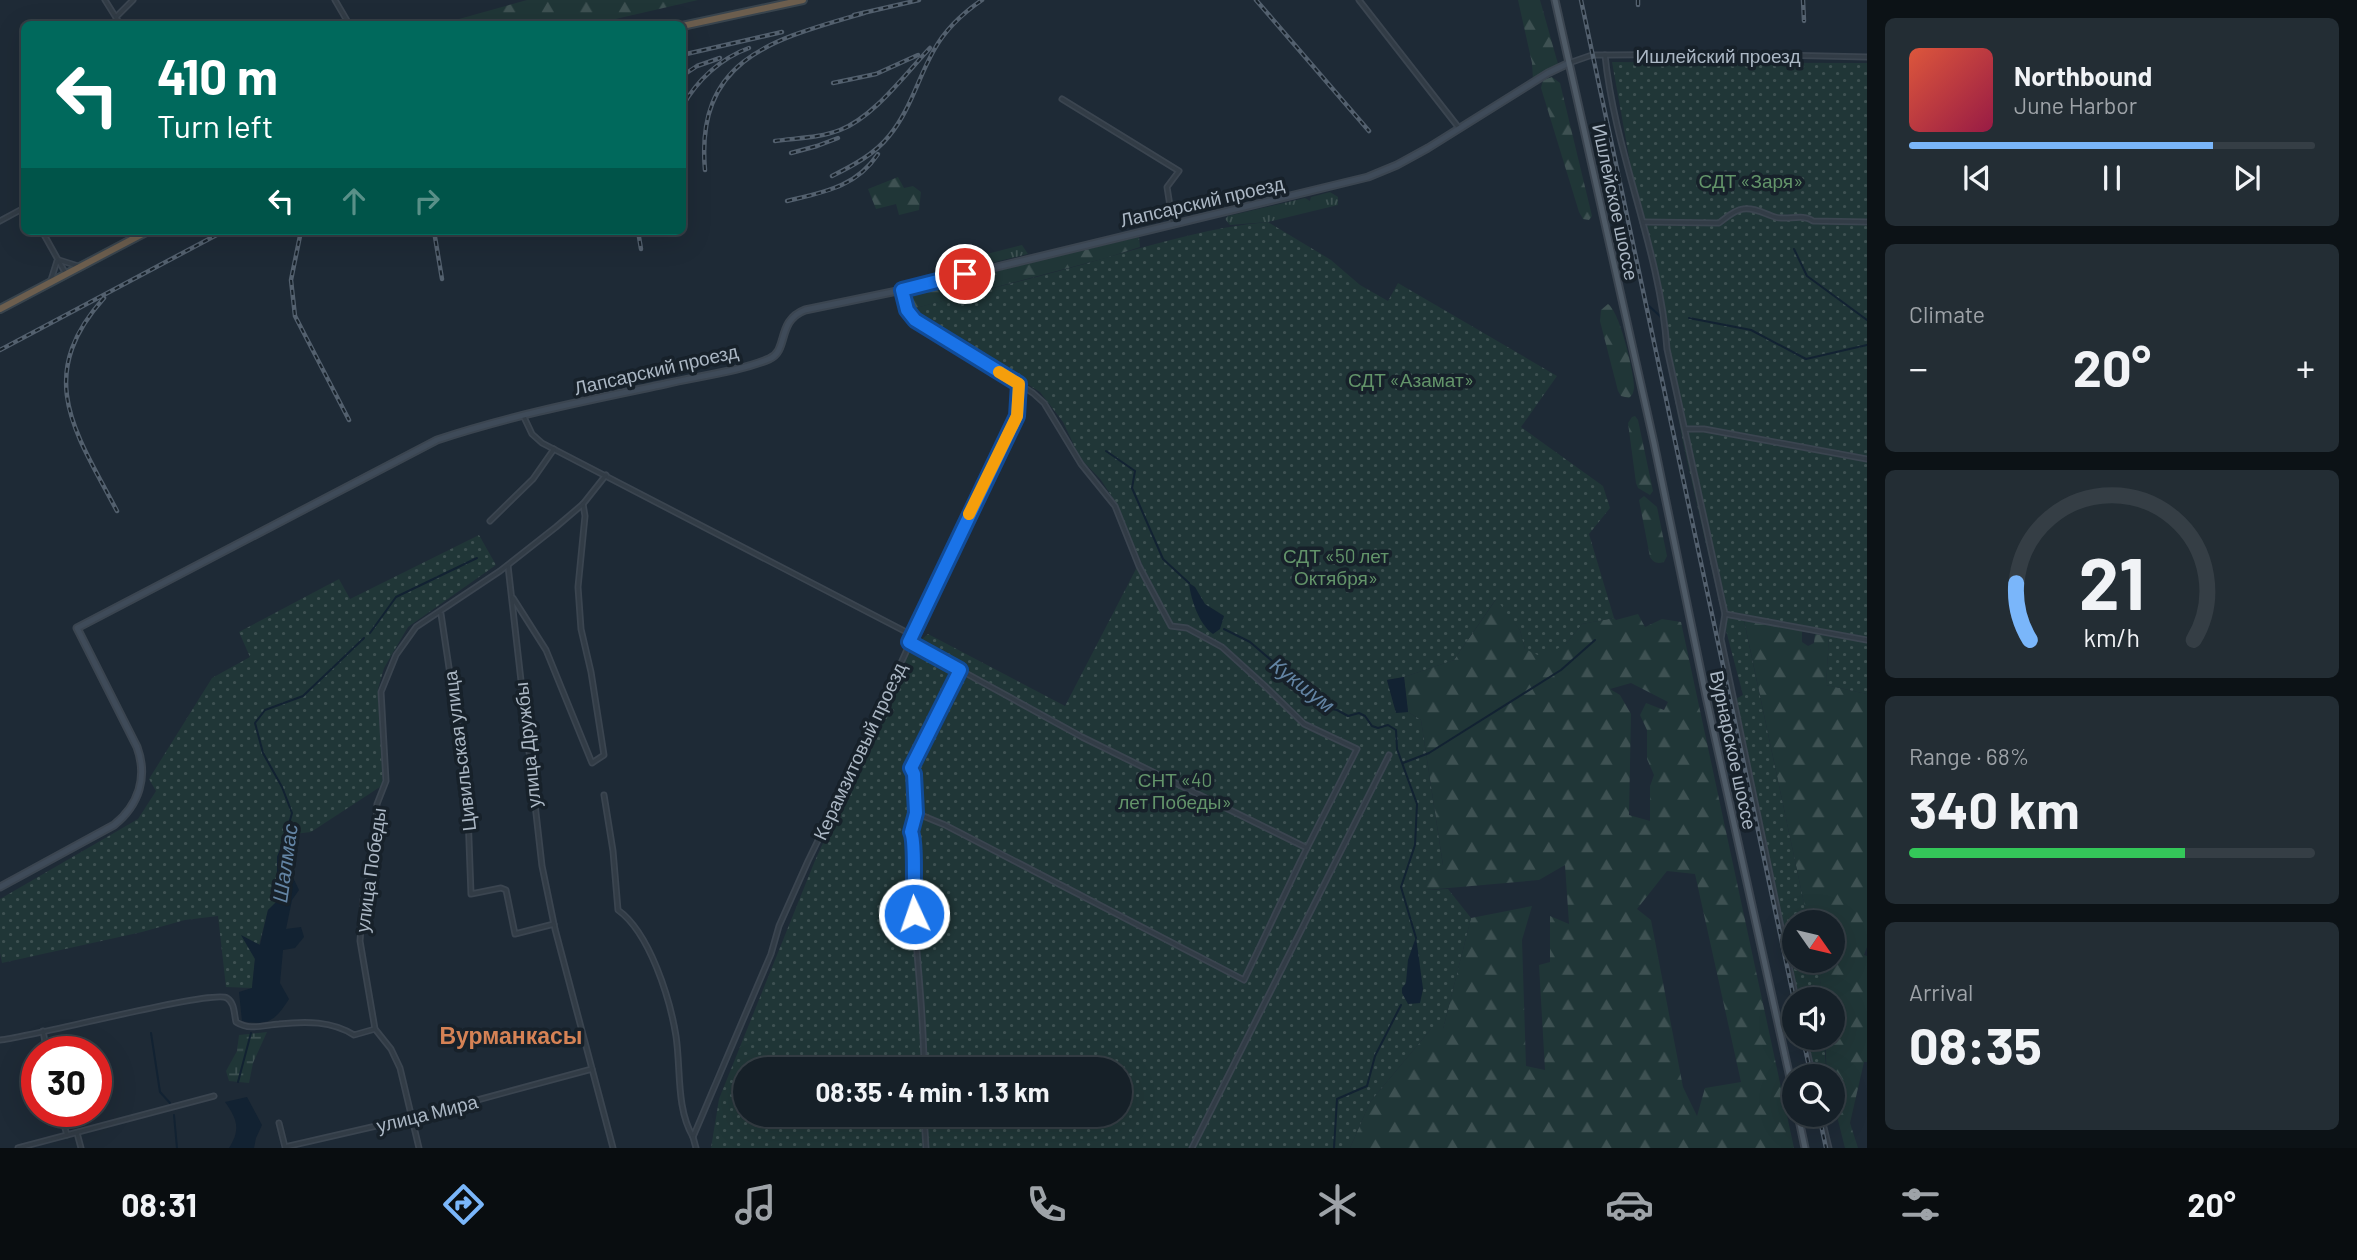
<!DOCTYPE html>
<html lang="en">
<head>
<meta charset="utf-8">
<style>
	:root { --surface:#162028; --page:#232d34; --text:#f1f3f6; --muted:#9ea3a8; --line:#353e45; --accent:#7ab6fa }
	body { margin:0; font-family:Barlow,sans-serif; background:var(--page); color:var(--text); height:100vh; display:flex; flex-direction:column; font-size:26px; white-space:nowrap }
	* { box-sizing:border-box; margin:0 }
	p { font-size:23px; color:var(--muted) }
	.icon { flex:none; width:38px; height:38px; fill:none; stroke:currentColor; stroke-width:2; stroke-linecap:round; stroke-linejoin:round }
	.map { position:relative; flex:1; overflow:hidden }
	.drawer { display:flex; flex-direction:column; gap:18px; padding:18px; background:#0c1216; width:490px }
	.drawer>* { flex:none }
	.guide { position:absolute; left:21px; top:21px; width:665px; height:214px; border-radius:10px; box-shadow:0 7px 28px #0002,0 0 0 2px var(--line); background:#00695c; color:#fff; overflow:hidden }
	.needle { width:46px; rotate:124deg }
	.fabs { position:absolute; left:1782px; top:910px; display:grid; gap:14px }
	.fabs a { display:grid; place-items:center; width:63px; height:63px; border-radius:50%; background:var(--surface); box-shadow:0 7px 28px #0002,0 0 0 2px var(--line); font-size:35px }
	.speed { position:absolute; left:21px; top:1036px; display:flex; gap:14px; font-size:35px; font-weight:700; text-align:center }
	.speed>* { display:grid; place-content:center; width:91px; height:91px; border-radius:50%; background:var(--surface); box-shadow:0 7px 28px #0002,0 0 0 2px var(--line); line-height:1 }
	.speed .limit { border:10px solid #d22; background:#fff; color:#111 }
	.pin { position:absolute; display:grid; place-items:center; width:60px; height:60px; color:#fff; margin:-30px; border:4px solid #fff; border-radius:50%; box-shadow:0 2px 7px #0007 }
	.me { position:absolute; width:77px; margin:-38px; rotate:357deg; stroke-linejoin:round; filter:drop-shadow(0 0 5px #0008) }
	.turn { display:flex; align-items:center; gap:24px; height:147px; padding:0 21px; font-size:32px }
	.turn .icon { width:91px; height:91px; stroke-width:2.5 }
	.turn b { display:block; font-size:49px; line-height:60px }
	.lanes { display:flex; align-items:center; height:66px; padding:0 21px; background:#0003; justify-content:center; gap:35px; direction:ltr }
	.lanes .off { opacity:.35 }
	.big { font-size:52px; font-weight:700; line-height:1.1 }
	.drawer .widget { flex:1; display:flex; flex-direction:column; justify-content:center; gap:10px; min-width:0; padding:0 24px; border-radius:10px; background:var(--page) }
	.drawer .dial { align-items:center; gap:0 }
	.dial svg { height:182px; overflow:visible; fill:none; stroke:var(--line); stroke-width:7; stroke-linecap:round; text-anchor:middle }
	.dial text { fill:var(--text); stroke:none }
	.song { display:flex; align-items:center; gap:21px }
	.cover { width:84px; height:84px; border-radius:10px; background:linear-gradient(135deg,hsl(10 70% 55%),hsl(340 70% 35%)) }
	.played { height:7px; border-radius:4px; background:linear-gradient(90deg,var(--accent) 75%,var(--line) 75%) }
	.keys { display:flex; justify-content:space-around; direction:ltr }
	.heat { display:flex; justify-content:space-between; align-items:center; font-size:38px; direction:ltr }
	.charge { height:10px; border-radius:5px; background:linear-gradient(90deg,#34c759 68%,var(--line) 0) }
	.trip { position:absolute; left:733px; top:1057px; width:399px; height:70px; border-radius:35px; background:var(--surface); box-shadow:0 7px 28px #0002,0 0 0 2px var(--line); font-weight:700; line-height:70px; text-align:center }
	.dock { display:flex; height:112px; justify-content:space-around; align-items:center; background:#090d10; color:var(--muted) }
	.dock .icon { width:49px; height:49px }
	.dock .selected { color:var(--accent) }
	.dock b { font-size:32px; color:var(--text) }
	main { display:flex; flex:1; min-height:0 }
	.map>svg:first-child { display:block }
	.grass { fill:url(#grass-tufts) }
	.forest { fill:url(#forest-firs); fill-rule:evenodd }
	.wetland { fill:url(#wetland-marsh) }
	.garden { fill:url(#garden-dots); fill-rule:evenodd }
	.water { fill:#122232 }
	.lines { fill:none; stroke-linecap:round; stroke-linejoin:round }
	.stream { stroke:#122232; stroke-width:2 }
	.street-casing { stroke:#3b4550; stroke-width:7 }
	.secondary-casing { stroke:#3b4550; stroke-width:9 }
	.primary-casing { stroke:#3b4550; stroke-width:9 }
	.highway-casing { stroke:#39444d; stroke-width:10 }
	.street { stroke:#323c46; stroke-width:3.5 }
	.secondary { stroke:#3f4b59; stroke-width:5 }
	.primary { stroke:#4f5b67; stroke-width:5 }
	.highway { stroke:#6c5e4e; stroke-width:6 }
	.rail-casing { stroke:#53606e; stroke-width:4.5 }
	.rail { stroke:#17212a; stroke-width:2; stroke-dasharray:5; stroke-linecap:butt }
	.route-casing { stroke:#114b97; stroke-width:18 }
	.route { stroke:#1a73e8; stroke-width:12 }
	.slow { stroke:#f59e0b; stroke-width:12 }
	.labels { text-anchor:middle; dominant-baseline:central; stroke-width:7; stroke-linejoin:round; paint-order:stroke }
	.street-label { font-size:19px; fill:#abb7c4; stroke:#17212a }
	.park-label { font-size:19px; fill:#63946a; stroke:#17212a }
	.water-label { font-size:21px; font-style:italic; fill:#6384a4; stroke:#17212a }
	.quarter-label { font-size:23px; font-weight:bold; fill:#d58255; stroke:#17212a }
</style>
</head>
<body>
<main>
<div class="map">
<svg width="1867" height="1148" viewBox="0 0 1867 1148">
	<defs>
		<pattern id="grass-tufts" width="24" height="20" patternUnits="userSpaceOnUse" patternTransform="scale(1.75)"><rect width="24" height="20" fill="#203637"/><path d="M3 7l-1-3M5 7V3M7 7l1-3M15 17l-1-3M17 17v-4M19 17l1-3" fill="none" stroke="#3e5152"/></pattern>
		<pattern id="forest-firs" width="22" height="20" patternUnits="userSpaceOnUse" patternTransform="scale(1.75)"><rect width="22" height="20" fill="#203637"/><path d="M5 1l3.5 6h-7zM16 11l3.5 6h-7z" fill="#3e5152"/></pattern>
		<pattern id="wetland-marsh" width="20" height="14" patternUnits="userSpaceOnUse" patternTransform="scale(1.75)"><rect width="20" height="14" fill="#203637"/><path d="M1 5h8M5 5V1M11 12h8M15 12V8" fill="none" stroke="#3e5152"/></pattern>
		<pattern id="garden-dots" width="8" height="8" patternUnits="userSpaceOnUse" patternTransform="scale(1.75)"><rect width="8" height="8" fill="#203637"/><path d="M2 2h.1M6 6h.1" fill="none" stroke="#3e5152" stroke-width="1.8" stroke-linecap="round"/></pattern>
	</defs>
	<rect width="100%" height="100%" fill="#1e2a36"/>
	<g class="grass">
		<path d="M1330 192 1338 197V205L1268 222 1230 225 1225 219 1228 216 1305 198 1310 201 1311 197Z"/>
		<path d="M1022 245 1028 254 970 268 967 259Z"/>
	</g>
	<g class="forest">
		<path d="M527 0H698L594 24H441Z"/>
		<path d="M1518 0H1540L1558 64 1533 79 1532 63Z"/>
		<path d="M1552 77 1560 83 1592 216 1589 220 1583 219 1579 212 1541 88 1543 80Z"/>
		<path d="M898 177 904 188 913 186 921 192 919 210 899 215 896 204 876 209 868 189Z"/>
		<path d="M1139 237 1140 247 1106 258 912 309 911 295 918 290Z"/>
		<path d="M1608 304C1620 312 1634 373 1634 388 1633 394 1633 394 1629 398L1621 396 1618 391 1600 321 1601 310Z"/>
		<path d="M1635 416 1638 420 1653 491 1650 495 1638 488 1636 483 1628 423 1632 417Z"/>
		<path d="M1644 496 1657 507 1667 556 1664 562C1657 564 1654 563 1650 557L1639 500Z"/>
		<path d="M1497 598 1520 630 1525 649 1566 644 1582 624 1614 618 1616 620 1638 614 1645 627 1662 619 1681 622 1794 1148H1350L1370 1102 1431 1029H1443L1471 918 1532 906 1522 940 1526 1066 1545 1070 1539 965 1550 962V916L1569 924 1565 865 1539 880 1426 890V871L1443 865 1421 720 1408 712 1404 677 1454 660ZM1631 683 1668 702 1664 710 1646 703 1640 715 1647 730V759L1654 775 1650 786V821L1629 815 1631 714 1620 695 1610 689ZM1667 871 1695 874 1741 1082 1705 1088 1697 1116 1683 1087 1651 920 1637 909Z"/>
		<path d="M1744 620 1802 631V642L1808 646 1814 643 1815 634 1829 636 1826 685 1867 694V947L1864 955 1867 956V1062H1864L1850 1123 1858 1148H1845L1832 1096V1076H1827L1825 1038H1832V999H1823L1817 961H1832V922H1808Z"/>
	</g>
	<path class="wetland" d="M267 1032 253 1063 249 1083 229 1081 226 1071 237 1051 239 1035Z"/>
	<g class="garden">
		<path d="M1612 62 1867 63V694L1826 685 1829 636 1744 621 1808 922H1794V961H1817L1823 999H1796L1734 700 1743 695 1723 619 1684 447 1664 344 1663 311 1633 198 1636 196Z"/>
		<path d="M1268 222 1331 260 1360 285 1388 301 1398 283 1557 376 1521 427 1603 486 1610 508 1589 534 1614 618 1582 624 1566 644 1542 657 1525 649 1520 630 1496 599 1454 660 1404 677 1387 680 1396 712H1408L1421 720 1443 866 1426 871V890L1448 889 1471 918 1443 1029H1431L1370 1102 1350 1148H711L719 1099 814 863 911 648 928 634 1065 706 1137 567 1142 564 1116 503 1101 480 1080 458 1063 422 1040 392 913 313 912 309C976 292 1041 277 1105 258 1159 243 1211 227 1268 222ZM746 1069H1120V1115H746Z"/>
		<path d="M479 535 496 565 408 627 384 668 378 689 383 785 311 832 286 835 277 857V902L268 910 259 945 242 936 255 958 252 988 226 987 218 916 185 920 142 932 2 963 0 953V899L138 819 156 791 149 779 212 678 250 657 239 632 339 579 350 599Z"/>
		<path d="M1804 1038H1824L1826 1070 1812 1072Z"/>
	</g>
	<g class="water">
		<path d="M1189 583 1195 587 1205 604 1224 616 1220 629 1213 634C1199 624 1191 600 1189 583Z"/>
		<path d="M1404 677 1408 712 1396 713 1387 680Z"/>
		<path d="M286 834 290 871 299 890 292 900 286 929 301 927 304 937 295 948 283 950 280 983 289 999C275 1021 268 1026 242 1021L239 992 252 988 255 959 241 935 260 945 268 910 277 901V857Z"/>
		<path d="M1416 937 1423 989 1420 1003 1408 1004 1402 993V988L1406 983 1408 960Z"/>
		<path d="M247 1097 262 1125 256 1138 254 1148H229C241 1129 237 1119 225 1102Z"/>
	</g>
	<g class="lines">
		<g class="stream">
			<path d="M1794 249 1807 276 1867 320"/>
			<path d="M1649 306 1661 317"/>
			<path d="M1689 318 1751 330 1806 359 1867 345"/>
			<path d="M1106 451 1135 471 1132 488 1163 559 1189 583"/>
			<path d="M1224 629 1250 642 1327 708 1337 710 1348 716 1359 713 1365 716 1372 726 1378 728 1388 725 1396 730 1397 749 1417 804 1415 845 1401 887 1416 938"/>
			<path d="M370 633 396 597 477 558"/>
			<path d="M1403 763 1429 753 1561 670 1595 640"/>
			<path d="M286 835 292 813 282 787 263 753 255 723 265 710 303 696 364 638"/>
			<path d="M151 1033 160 1092 170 1103"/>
			<path d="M238 1082 251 1033"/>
			<path d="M174 1115 177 1148"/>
			<path d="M1334 1148 1337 1099 1367 1086 1375 1056 1401 1005"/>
		</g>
		<defs>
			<g id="street">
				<path d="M105 0 120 24"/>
				<path d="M335 0 349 24"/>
				<path d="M1359 0 1459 128"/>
				<path d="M116 17 133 0"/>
				<path d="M1605 55C1615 155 1660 248 1667 349L1725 614 1721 639 1796 999"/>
				<path d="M1569 63 1592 55H1608L1729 54 1867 57"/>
				<path d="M1062 99 1179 171 1167 187 1173 225"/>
				<path d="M24 192V196"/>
				<path d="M0 221 24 208"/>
				<path d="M1643 222 1719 223C1726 218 1734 210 1743 209 1754 207 1765 214 1775 217 1787 221 1803 213 1813 221L1867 222"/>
				<path d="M42 231 66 274"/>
				<path d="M59 260 78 266"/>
				<path d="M51 280 57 261"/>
				<path d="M902 290 907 310 915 320 1033 393 1044 403 1081 464 1115 506 1139 566 1171 626 1187 628 1222 647 1265 686 1304 724 1357 749 1301 860 1244 980 945 825 916 813"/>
				<path d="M523 415 532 434 542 443 912 635"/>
				<path d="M1686 429H1704L1867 459"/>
				<path d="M490 521 533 479 554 449"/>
				<path d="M508 566 542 866 555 929 613 1148"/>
				<path d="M513 598 546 650 592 763 604 755 591 672 581 629 578 587 585 516 583 504"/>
				<path d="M441 614 467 788 471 894 501 888 506 890 515 934 554 924"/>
				<path d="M1725 614 1867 640"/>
				<path d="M909 642 1082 737 1307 848"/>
				<path d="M604 795 613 851 618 910C650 933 670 999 676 1036 681 1070 676 1108 693 1137L771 954 779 926 808 861 861 752 963 525 1017 416 1019 384"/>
				<path d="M43 1031 47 1052"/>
				<path d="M1804 1038 1813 1076"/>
				<path d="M0 1040C33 1037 213 989 227 998 235 1003 234 1014 236 1022 250 1031 264 1025 279 1024 306 1021 332 1021 354 1035L375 1029"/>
				<path d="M924 1069C924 992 909 916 914 839L911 832 916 813 914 774 911 768 960 670"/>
				<path d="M60 1111 67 1135"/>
				<path d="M924 1115 926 1148"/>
				<path d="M1821 1115 1829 1148"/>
				<path d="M279 1123 285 1147 411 1118 592 1069"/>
				<path d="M77 1133 81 1148"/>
				<path d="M693 1137 696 1148"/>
				<path d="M18 1148 214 1096"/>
				<path d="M419 1148 400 1068 391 1049 375 1029 360 941 363 900 375 852 377 804 386 781 381 692 396 655 416 627 500 571 556 527 583 504 606 475"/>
				<path d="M1192 1148 1389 755"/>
			</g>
			<path id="secondary" d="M0 887 114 825C139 805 148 777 137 747L77 628 437 440C512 415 589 400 665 384 699 376 737 372 769 359 789 351 776 321 805 310L902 290 1368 177 1397 165 1428 148 1548 73 1569 63"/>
			<g id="primary">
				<path d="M1555 0 1654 443 1707 701 1794 1096"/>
				<path d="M1798 1115 1805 1148"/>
			</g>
			<g id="highway">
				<path d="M682 26 803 0"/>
				<path d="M0 309 148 231"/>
			</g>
		</defs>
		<use href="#street" class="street-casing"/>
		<use href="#secondary" class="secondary-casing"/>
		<use href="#primary" class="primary-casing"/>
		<use href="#highway" class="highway-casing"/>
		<use href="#street" class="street"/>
		<use href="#secondary" class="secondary"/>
		<use href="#primary" class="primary"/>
		<use href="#highway" class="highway"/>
		<defs>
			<g id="rail">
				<path d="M1256 0 1369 131"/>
				<path d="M1581 0 1794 999"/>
				<path d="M1638 0V5"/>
				<path d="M1803 0 1804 21"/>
				<path d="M854 15 919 0"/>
				<path d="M682 55 782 32"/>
				<path d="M682 76 697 66 720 58"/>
				<path d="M833 83 876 74 918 55"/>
				<path d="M682 107C697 80 721 58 749 48"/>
				<path d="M775 141C796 138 820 138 840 130 874 117 905 74 930 48"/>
				<path d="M791 153 817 146 838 138"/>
				<path d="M705 170C695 57 775 39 864 13"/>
				<path d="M832 176C852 166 875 154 889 136 910 111 918 78 934 50 945 30 963 13 982 0"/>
				<path d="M787 201C824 192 856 187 878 154"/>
				<path d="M301 231 291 280 295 316 349 420"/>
				<path d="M434 231 442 279"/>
				<path d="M638 231 641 249"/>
				<path d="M104 298C33 377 76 433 117 511"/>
				<path d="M0 350 224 231"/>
				<path d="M1803 1038 1811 1076"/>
				<path d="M1819 1115 1826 1148"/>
			</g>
		</defs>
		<use href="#rail" class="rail-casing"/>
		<use href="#rail" class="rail"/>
	</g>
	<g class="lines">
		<defs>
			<path id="route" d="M914 914C913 897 916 842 911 832L916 813 914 774 911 768 960 670 909 642 1017 416 1019 384 915 320 907 310 902 290 965 274"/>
		</defs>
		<use href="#route" class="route-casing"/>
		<use href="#route" class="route"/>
		<path class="slow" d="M969 514 1017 416 1019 384 999 372"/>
	</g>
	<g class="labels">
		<g class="street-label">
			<text x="1718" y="55">Ишлейский проезд</text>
			<text transform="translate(1202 201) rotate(-13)">Лапсарский проезд</text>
			<text transform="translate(1616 202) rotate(78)">Ишлейское шоссе</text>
			<text transform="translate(656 369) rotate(-13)">Лапсарский проезд</text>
			<text transform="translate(527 745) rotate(-96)">улица Дружбы</text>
			<text transform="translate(1734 750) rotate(78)">Вурнарское шоссе</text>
			<text transform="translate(459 751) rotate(-97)">Цивильская улица</text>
			<text transform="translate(859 751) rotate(-65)">Керамзитовый проезд</text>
			<text transform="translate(370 870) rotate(-82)">улица Победы</text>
			<text transform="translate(427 1113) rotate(-14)">улица Мира</text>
		</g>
		<g class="park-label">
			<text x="1751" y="180">СДТ «Заря»</text>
			<text x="1411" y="379">СДТ «Азамат»</text>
			<text x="1336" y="555">СДТ «50 лет<tspan x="1336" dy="22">Октября»</tspan></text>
			<text x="1175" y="779">СНТ «40<tspan x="1175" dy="22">лет Победы»</tspan></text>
		</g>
		<g class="water-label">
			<text transform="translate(1303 684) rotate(38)">Кукшум</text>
			<text transform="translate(284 863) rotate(-82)">Шалмас</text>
		</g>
		<g class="quarter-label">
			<text x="511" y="1035">Вурманкасы</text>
		</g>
	</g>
</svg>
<div class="fabs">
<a><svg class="needle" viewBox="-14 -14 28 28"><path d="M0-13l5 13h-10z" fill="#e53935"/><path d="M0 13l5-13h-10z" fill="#9ea3a8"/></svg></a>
<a><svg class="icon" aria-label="sound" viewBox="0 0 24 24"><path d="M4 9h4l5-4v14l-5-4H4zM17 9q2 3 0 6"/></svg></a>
<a><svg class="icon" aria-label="search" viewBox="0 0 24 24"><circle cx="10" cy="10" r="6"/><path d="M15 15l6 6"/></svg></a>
</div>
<div class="speed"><div class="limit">30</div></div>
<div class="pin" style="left:965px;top:274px;background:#d93025"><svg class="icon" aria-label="arrive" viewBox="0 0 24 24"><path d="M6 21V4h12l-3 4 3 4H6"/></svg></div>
<svg class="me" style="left:914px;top:914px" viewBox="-20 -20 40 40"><circle r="17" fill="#1a73e8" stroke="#fff" stroke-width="3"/><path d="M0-11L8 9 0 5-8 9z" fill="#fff"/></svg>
<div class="trip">08:35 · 4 min · 1.3 km</div>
<div class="guide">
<div class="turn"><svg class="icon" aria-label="left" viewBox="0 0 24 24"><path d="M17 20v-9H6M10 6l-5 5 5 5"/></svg><div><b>410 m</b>Turn left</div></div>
<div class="lanes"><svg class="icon" aria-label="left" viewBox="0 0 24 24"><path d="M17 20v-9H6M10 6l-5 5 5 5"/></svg><svg class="icon off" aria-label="ahead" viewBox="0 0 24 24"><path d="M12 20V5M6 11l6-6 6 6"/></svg><svg class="icon off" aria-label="right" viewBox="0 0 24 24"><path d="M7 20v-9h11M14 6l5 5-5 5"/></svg></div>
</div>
</div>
<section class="drawer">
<div class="widget">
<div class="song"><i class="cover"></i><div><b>Northbound</b><p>June Harbor</p></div></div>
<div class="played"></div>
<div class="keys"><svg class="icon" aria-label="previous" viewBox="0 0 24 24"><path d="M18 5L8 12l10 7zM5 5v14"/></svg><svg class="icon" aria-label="pause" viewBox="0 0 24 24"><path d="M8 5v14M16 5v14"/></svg><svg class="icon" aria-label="next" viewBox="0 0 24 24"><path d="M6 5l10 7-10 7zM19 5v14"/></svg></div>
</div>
<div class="widget"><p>Climate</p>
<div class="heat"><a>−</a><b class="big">20°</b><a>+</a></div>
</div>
<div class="widget dial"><svg viewBox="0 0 100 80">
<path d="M14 69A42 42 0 1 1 86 69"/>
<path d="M14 69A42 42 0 0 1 8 44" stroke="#7ab6fa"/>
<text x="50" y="56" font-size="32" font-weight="700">21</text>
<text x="50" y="72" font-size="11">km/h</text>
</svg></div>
<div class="widget"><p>Range · 68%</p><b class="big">340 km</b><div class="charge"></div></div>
<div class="widget"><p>Arrival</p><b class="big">08:35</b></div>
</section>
</main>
<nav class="dock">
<b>08:31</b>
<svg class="icon selected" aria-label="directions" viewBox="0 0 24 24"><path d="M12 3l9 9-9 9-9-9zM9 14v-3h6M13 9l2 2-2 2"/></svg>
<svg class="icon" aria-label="music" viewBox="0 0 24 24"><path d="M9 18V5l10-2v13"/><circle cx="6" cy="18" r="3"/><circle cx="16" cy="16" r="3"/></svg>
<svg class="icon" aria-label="phone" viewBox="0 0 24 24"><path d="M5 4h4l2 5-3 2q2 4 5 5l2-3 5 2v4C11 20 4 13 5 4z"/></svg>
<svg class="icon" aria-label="climate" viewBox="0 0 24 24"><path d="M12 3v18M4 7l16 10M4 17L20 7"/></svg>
<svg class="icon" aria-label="car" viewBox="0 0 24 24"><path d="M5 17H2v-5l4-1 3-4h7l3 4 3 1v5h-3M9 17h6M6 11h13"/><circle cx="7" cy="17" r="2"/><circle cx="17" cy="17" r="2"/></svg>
<svg class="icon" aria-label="filters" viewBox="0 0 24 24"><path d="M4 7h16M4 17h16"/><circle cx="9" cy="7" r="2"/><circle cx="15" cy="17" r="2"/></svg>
<b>20°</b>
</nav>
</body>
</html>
